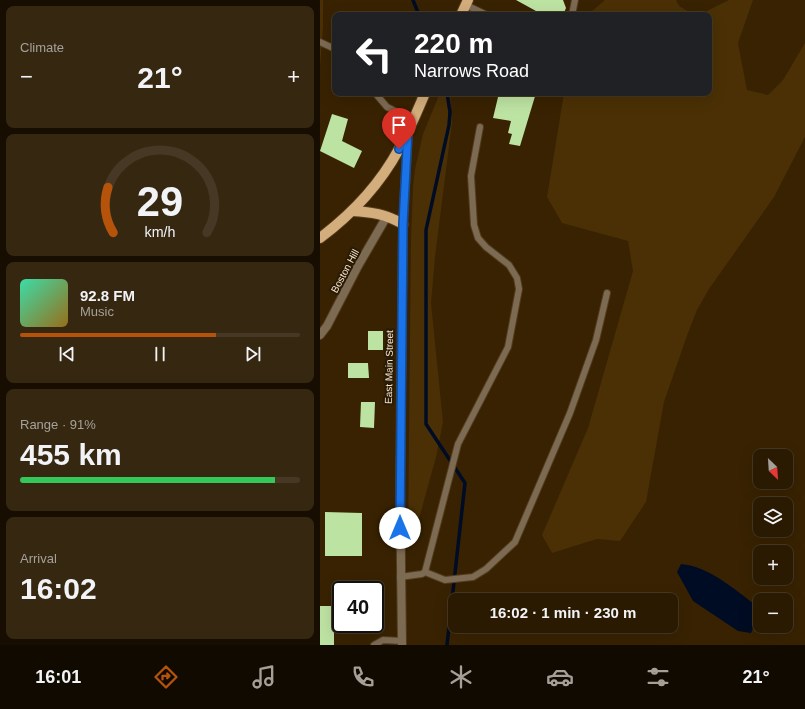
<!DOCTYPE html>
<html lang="en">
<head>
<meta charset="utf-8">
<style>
	:root { --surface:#2a1a02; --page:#362711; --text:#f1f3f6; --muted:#a5a199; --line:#463824; --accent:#b45309 }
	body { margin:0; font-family:Arial,sans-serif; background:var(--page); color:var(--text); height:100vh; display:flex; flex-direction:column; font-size:15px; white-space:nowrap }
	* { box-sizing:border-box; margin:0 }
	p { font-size:13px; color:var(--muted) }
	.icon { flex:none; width:22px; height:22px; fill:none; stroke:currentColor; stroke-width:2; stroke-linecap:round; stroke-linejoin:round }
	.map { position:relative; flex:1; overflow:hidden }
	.sheet { display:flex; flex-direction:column; gap:6px; padding:6px; background:#170e01; width:320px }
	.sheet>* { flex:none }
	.guide { position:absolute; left:12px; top:12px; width:380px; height:84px; border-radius:8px; box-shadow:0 4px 16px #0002,0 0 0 1px var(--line); background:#202124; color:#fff; overflow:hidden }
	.needle { width:26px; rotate:155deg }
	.fabs { position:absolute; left:433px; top:449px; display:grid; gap:8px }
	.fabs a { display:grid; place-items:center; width:40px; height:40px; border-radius:8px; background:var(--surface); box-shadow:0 4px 16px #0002,0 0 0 1px var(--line); font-size:20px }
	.speed { position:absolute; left:12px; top:581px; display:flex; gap:8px; font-size:20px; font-weight:700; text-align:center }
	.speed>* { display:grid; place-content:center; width:52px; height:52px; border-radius:50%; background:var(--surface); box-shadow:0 4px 16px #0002,0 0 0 1px var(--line); line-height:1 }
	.speed .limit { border:2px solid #111; border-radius:6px; background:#fff; color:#111 }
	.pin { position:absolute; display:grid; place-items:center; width:34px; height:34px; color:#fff; margin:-41px -17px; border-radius:50% 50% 50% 0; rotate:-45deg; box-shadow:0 0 4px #0007 }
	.pin .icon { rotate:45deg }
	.me { position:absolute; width:44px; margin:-22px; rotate:0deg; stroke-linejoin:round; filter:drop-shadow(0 0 3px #0008) }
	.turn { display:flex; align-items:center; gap:14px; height:84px; padding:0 16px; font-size:18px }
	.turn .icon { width:52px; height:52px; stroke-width:2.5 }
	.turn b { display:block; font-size:28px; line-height:34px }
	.big { font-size:30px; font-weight:700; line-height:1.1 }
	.sheet .tile { flex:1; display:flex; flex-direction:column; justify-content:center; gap:6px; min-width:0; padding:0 14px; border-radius:8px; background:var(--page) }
	.sheet .dial { align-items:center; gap:0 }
	.dial svg { height:104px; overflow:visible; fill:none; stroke:var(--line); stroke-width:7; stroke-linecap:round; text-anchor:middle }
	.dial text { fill:var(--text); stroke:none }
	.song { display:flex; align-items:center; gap:12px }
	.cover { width:48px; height:48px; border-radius:6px; background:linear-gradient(135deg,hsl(160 70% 55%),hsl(40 70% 35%)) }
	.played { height:4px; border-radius:2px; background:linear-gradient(90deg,var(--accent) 70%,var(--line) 70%) }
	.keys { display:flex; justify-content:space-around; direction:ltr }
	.heat { display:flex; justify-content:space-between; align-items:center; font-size:22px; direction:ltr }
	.charge { height:6px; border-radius:3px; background:linear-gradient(90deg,#34c759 91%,var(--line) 0) }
	.trip { position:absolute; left:128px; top:593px; width:230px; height:40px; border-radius:8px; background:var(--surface); box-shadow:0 4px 16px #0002,0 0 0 1px var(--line); font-weight:700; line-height:40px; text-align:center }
	.tabs { display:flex; height:64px; justify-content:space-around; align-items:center; background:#110a01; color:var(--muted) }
	.tabs .icon { width:28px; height:28px }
	.tabs .on { color:var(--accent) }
	.tabs b { font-size:18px; color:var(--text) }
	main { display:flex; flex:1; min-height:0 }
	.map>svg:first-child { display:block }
	.green { fill:#4b3005 }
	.water { fill:#000c23 }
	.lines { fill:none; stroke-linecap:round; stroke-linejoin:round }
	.stream { stroke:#000c23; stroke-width:3.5 }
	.building { fill:#bde3a3 }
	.service-casing { stroke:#533d1d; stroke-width:8 }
	.minor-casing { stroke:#533d1d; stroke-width:10 }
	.tertiary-casing { stroke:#533d1d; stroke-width:10 }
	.primary-casing { stroke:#533d1d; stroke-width:12 }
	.service { stroke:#7d6a53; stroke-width:6 }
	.minor { stroke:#7d6a53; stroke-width:8 }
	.tertiary { stroke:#7d6a53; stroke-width:8 }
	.primary { stroke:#d3ad7b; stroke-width:10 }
	.route-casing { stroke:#114b97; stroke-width:10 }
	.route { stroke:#1a73e8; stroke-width:7 }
	.labels { text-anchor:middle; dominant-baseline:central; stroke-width:4; stroke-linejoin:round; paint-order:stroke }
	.street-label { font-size:10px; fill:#fbe3c6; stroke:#281b08 }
</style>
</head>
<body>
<main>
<section class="sheet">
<div class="tile"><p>Climate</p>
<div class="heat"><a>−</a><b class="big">21°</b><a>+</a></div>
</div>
<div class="tile dial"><svg viewBox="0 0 100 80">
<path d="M14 69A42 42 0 1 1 86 69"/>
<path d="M14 69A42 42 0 0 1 10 34" stroke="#b45309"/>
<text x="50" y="56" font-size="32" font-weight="700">29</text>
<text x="50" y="72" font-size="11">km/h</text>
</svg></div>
<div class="tile">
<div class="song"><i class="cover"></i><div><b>92.8 FM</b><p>Music</p></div></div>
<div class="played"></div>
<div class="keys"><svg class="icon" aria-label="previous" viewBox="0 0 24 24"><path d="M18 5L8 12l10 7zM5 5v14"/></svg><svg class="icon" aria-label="pause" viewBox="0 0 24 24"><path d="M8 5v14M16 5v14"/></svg><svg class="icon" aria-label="next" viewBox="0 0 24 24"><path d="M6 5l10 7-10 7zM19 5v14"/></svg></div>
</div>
<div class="tile"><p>Range · 91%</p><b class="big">455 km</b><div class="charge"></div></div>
<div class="tile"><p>Arrival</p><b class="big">16:02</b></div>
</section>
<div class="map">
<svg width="485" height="645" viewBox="0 0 485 645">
	<rect width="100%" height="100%" fill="#382202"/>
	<g class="green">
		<path d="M0 0H3V28L0 67Z"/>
		<path d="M285 0H356L359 6 374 15H270L271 12Z"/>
		<path d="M409 0H433L418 43 427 90 448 95 463 80 485 43V137L454 197 389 289 377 310 368 333 344 402 326 502 300 541 277 539 232 553 222 535 268 428 313 271 308 241 242 223 227 197 244 93H389V15H379Z"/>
		<path d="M120 93H130L132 122 115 257 111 303 123 422 116 457 94 537 88 541 91 239 93 187 95 169 103 134Z"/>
	</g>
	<path class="water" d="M361 564C389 566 415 590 437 606L438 616 431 633 418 631 373 601 357 572Z"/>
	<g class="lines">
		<g class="stream">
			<path d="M93 0 99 15"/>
			<path d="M127 93 130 112 129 125 106 230V424L145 483 127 645"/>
		</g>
	</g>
	<g class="building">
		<path d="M196 0H243L246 8 243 15H217L216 11Z"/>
		<path d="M179 93H216L200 146 189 144 192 134 188 133 191 121 173 118Z"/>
		<path d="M12 114 28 119 22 141 42 151 34 168 0 151Z"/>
		<rect x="48" y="331" width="15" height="19"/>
		<path d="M28 363H48L49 378H28Z"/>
		<path d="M41 402H55L54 428 40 427Z"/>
		<path d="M5 512 42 513V556H5Z"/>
		<rect x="0" y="606" width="14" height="39"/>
	</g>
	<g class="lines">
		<defs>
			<g id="service">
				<path d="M146 5 167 15"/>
				<path d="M252 15 255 0"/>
				<path d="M0 42 15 49"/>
				<path d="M55 93 67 107 93 120"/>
				<path d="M105 572 125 580 153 577 166 569 195 542 250 413 276 340 287 293"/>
				<path d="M80 577 102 574 105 572 138 444 188 347 199 289 197 278 189 265 166 247 158 238 154 225 151 176 160 127"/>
				<path d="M54 645 63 640 82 641"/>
			</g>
			<path id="minor" d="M0 335 7 326 38 266 67 216"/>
			<path id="tertiary" d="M82 645 80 481 83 224 88 133"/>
			<g id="primary">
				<path d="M141 15 148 0"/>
				<path d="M32 211C52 212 65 214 83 224"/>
				<path d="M0 238C32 214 60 184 79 149 89 131 97 112 105 93"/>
			</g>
		</defs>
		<use href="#service" class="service-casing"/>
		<use href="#minor" class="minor-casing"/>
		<use href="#tertiary" class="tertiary-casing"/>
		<use href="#primary" class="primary-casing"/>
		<use href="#service" class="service"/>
		<use href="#minor" class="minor"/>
		<use href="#tertiary" class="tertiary"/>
		<use href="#primary" class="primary"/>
	</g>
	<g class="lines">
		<defs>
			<path id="route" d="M79 149 88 130 83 224 80 528"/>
		</defs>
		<use href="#route" class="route-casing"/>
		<use href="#route" class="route"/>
	</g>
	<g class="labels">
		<g class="street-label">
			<text transform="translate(25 271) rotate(-62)">Boston Hill</text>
			<text transform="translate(69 367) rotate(-89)">East Main Street</text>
		</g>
	</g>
</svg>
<div class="fabs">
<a><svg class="needle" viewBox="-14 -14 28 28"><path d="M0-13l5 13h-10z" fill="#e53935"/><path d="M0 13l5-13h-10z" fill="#a5a199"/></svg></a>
<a><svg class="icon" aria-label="layers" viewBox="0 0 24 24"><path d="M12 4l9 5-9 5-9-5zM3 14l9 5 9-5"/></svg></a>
<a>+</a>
<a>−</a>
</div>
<div class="speed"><div class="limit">40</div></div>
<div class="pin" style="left:79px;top:149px;background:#d93025"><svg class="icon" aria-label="arrive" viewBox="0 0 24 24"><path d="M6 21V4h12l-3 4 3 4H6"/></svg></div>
<svg class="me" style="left:80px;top:528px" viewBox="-20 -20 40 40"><circle r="19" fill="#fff"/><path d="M0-13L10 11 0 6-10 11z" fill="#1a73e8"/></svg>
<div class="trip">16:02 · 1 min · 230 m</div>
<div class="guide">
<div class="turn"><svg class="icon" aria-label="left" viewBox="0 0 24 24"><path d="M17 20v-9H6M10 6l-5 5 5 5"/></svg><div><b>220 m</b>Narrows Road</div></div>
</div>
</div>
</main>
<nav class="tabs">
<b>16:01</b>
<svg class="icon on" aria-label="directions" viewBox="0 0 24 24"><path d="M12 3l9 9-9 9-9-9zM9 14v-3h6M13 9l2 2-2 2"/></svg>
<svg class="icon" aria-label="music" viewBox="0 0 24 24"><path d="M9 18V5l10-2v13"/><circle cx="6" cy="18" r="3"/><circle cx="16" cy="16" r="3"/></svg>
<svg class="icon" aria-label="phone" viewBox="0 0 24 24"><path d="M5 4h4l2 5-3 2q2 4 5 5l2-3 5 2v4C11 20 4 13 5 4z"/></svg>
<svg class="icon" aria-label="climate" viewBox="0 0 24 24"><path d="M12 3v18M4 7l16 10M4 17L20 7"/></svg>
<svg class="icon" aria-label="car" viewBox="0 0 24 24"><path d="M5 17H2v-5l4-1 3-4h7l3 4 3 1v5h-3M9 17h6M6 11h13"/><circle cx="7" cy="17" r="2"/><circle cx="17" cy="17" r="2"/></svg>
<svg class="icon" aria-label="filters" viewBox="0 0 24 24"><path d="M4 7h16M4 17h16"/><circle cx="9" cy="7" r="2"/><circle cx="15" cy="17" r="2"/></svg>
<b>21°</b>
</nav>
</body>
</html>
